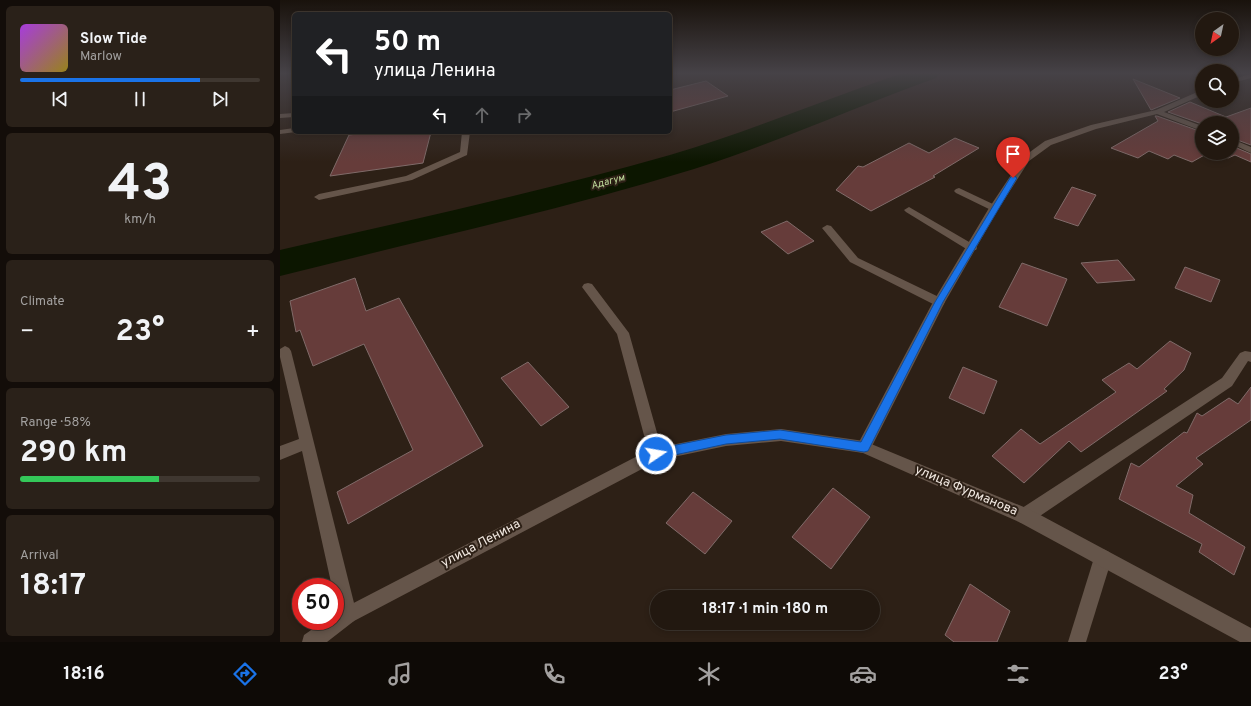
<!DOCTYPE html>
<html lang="en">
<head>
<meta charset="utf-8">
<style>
	:root { --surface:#221810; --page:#2a2119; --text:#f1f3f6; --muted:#a2a09f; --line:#3f3730; --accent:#1a73e8 }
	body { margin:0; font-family:Overpass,sans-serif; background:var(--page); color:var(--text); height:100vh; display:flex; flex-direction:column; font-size:15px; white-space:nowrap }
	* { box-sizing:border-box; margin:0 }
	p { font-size:13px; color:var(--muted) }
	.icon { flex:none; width:22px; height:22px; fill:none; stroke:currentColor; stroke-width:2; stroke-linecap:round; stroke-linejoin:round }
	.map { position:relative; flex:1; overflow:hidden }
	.sheet { display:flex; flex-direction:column; gap:6px; padding:6px; background:#130d09; width:280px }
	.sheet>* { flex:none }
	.guide { position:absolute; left:12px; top:12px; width:380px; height:122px; border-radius:6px; box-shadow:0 2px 6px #0003,0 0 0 1px var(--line); background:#202124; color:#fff; overflow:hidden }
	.needle { width:26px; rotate:213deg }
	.fabs { position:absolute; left:915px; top:12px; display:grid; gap:8px }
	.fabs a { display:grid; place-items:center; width:44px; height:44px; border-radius:50%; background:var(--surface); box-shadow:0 2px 6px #0003,0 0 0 1px var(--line); font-size:20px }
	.speed { position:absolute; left:12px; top:578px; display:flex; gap:8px; font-size:20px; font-weight:700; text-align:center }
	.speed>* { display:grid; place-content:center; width:52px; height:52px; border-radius:50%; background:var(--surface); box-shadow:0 2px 6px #0003,0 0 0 1px var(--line); line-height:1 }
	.speed .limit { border:6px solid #d22; background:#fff; color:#111 }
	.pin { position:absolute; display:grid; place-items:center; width:34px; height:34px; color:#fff; margin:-41px -17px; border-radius:50% 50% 50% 0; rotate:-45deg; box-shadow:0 0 4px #0007 }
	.pin .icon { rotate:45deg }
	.me { position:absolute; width:44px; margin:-22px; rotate:78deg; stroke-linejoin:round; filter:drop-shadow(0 0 3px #0008) }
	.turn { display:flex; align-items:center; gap:14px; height:84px; padding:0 16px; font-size:18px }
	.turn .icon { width:52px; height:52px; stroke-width:2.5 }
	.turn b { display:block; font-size:28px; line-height:34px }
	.lanes { display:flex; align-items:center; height:38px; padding:0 16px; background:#0003; justify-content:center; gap:20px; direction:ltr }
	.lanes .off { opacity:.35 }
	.big { font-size:30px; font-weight:700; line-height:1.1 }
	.sheet .widget { flex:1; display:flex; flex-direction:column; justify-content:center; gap:6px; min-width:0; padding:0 14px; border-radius:6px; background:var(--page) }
	.sheet .dial { align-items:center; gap:0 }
	.dial b { font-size:52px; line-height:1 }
	.song { display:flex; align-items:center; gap:12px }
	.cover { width:48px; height:48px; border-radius:6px; background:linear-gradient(135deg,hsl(280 70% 55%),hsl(50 70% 35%)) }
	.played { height:4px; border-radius:2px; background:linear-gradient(90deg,var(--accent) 75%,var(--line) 75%) }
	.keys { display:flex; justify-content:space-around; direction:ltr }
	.heat { display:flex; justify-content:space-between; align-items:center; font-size:22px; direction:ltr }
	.charge { height:6px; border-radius:3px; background:linear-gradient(90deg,#34c759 58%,var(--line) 0) }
	.trip { position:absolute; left:370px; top:590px; width:230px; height:40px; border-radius:20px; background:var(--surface); box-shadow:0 2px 6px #0003,0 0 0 1px var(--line); font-weight:700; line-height:40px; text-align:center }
	.dock { display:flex; height:64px; justify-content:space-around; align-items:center; background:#0e0a06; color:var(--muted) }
	.dock .icon { width:28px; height:28px }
	.dock .on { color:var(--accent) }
	.dock b { font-size:18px; color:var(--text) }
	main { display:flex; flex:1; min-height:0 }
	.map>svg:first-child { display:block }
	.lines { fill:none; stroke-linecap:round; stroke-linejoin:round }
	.river { fill:#0c1600; fill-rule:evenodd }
	.building { fill:#663c3a; stroke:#806b69 }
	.lane { fill:#65554a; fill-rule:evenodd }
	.street { fill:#65554a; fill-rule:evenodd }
	.secondary { fill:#65554a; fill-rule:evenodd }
	.route { fill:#1a73e8; stroke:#114b97 }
	.labels { text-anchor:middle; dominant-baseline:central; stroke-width:4; stroke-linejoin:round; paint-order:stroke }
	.far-water-label { font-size:10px; font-style:italic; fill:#c2df9e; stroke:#2d2016 }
	.near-street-label { font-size:13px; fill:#f1e8e1; stroke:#2d2016 }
</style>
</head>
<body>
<main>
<section class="sheet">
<div class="widget">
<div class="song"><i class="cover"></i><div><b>Slow Tide</b><p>Marlow</p></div></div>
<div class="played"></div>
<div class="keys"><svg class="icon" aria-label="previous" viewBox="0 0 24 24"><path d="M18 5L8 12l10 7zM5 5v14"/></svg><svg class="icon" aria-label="pause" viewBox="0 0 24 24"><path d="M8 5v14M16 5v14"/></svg><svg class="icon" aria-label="next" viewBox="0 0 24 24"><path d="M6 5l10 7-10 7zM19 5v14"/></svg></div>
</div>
<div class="widget dial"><b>43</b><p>km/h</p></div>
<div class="widget"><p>Climate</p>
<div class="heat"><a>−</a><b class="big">23°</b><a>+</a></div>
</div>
<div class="widget"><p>Range · 58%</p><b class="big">290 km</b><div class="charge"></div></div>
<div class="widget"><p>Arrival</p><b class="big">18:17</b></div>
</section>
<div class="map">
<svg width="971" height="642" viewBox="0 0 971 642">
	<rect width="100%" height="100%" fill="#2d2016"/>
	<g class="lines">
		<path class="river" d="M623 73H660L656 78C575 107 496 143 414 169 278 211 138 241 0 276V250C130 220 261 192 390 155 469 132 545 99 623 73Z"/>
	</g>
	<g class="building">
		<path d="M853 79 900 98 871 110Z"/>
		<path d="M426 81 448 96 390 112V90Z"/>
		<path d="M910 102 946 117 971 108V145L952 138V123H922V124L888 112Z"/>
		<path d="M875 116H877L922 132V153H928L912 162 894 155 888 159 869 151 858 158 831 148 878 121Z"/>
		<path d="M96 132H151L143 163 50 176 69 135Z"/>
		<path d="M675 138 699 148 653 176 655 177 591 211 556 190 578 166 583 167 629 143 649 153Z"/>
		<path d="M952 146 971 154V162L955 155 948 158 939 153H952Z"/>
		<path d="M792 187 816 195 798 226 774 218Z"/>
		<path d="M507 221 534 241 508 254 481 232Z"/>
		<path d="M838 260 855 280 817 283 801 263Z"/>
		<path d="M742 263 787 279 767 326 719 307Z"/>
		<path d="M905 267 940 280 931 302 895 288Z"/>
		<path d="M75 278 86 311 119 298 203 446 68 524 57 492 133 450 84 344 33 366 20 330 16 332 10 301Z"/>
		<path d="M890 341 911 353 904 370 884 389 887 391 801 452 789 441 744 483 712 456 741 429 760 444 836 392 822 380 849 363 857 369Z"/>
		<path d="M248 362 289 407 261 426 221 378Z"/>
		<path d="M683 367 717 381 704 414 669 398Z"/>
		<path d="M971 387V420L916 458 923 464 896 486 913 495 909 513 965 547 954 575 919 552 922 544 839 499 851 463 859 467 904 432 907 433 917 413 922 416 949 398 958 404Z"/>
		<path d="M553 488 590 517 551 569 512 537Z"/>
		<path d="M413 492 452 521 425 554 386 523Z"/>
		<path d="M690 584 730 611 717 642H674L665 635Z"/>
	</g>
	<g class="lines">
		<g class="lane">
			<path d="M14 113V117L0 118V114Z"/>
			<path d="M14 128V132H16L0 134V130Z"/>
			<path d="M182 132H190L187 155 132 180 39 200 34 197 39 194 126 176 180 152Z"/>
			<path d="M679 188 717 206 719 208 717 210H711L676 193 674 191 676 189Z"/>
			<path d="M629 207 696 246 697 248 696 250H688L626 212 624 210Z"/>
			<path d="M547 225 551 226 578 258 663 299 665 302 663 305H655L570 262 542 228Z"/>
			<path d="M308 283 312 284 349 333 383 454 381 459 376 461 371 459 369 454 337 334 302 287 304 284Z"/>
			<path d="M5 346 9 348 11 351 77 615 74 621 68 624 62 621C57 610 55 599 55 587H52L22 451 0 460V446L19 439 0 357V349Z"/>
			<path d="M965 351 971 352V362L968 361 952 386 751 522 745 524 739 522 737 516 739 510 942 378 960 353Z"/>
		</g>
		<g class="street">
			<path d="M971 74V78L952 83V79Z"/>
			<path d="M922 90V95L884 112 922 126V131L877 114 816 129 771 145 749 161 719 208 665 302 589 452 584 453 579 452 577 447 579 442 653 302 709 208 743 157 765 141 811 125 876 110Z"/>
			<path d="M952 139 971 147V153L952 144Z"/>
			<path d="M823 549 829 552 832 558 806 642H788L814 558 817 552Z"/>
		</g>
		<path class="secondary" d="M501 429 584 441 751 510 971 628V642H960L739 522 583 453 501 441 446 446 379 460 74 621 47 642H22L24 635 44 621H55V613L62 609 371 449 446 434Z"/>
	</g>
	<linearGradient id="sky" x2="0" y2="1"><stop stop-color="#19120c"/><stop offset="0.45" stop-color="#464247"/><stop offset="1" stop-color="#464247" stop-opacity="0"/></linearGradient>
	<rect width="971" height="162" fill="url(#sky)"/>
	<path class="route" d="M733 175 737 178 663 302 588 451 584 452 500 439 446 444 376 459 373 458 371 454 373 451 376 449 446 435 500 430 581 442 655 302 730 178Z"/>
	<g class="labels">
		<g class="far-water-label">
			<text transform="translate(328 182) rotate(-15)">Адагум</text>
		</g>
		<g class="near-street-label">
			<text transform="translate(686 491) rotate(23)">улица Фурманова</text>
			<text transform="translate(201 544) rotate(-28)">улица Ленина</text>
		</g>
	</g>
</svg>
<div class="fabs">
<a><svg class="needle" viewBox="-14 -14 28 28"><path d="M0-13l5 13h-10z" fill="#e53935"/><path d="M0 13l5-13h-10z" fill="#a2a09f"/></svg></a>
<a><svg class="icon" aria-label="search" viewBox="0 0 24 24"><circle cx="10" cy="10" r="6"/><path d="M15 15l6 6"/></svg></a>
<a><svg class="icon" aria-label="layers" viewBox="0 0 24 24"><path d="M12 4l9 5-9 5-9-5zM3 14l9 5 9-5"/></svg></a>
</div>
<div class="speed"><div class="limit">50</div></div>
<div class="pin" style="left:733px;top:178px;background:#d93025"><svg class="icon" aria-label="arrive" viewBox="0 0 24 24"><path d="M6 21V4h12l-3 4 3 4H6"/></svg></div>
<svg class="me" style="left:376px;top:454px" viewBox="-20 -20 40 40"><circle r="17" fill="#1a73e8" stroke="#fff" stroke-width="3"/><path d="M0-11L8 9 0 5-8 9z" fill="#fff"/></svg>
<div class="trip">18:17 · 1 min · 180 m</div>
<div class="guide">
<div class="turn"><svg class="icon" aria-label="left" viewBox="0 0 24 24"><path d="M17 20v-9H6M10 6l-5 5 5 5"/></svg><div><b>50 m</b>улица Ленина</div></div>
<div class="lanes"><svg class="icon" aria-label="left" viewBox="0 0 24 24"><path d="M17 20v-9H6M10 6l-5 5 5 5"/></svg><svg class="icon off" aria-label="ahead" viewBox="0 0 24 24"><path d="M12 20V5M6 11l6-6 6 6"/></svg><svg class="icon off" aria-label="right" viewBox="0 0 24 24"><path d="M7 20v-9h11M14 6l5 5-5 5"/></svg></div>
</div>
</div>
</main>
<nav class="dock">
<b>18:16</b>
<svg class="icon on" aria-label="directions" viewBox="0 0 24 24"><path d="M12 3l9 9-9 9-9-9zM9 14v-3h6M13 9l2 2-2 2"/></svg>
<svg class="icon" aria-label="music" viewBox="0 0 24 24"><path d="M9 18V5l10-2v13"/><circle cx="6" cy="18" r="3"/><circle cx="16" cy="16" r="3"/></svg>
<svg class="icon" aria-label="phone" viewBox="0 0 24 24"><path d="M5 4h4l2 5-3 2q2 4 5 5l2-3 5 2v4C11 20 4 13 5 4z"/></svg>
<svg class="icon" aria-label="climate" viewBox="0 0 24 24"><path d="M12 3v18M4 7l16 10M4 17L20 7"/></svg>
<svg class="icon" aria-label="car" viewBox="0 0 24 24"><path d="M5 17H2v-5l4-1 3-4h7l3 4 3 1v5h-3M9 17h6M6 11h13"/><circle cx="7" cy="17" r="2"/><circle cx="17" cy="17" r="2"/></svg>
<svg class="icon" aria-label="filters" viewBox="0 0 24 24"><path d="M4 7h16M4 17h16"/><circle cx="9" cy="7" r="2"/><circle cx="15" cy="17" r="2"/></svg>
<b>23°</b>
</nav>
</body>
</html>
